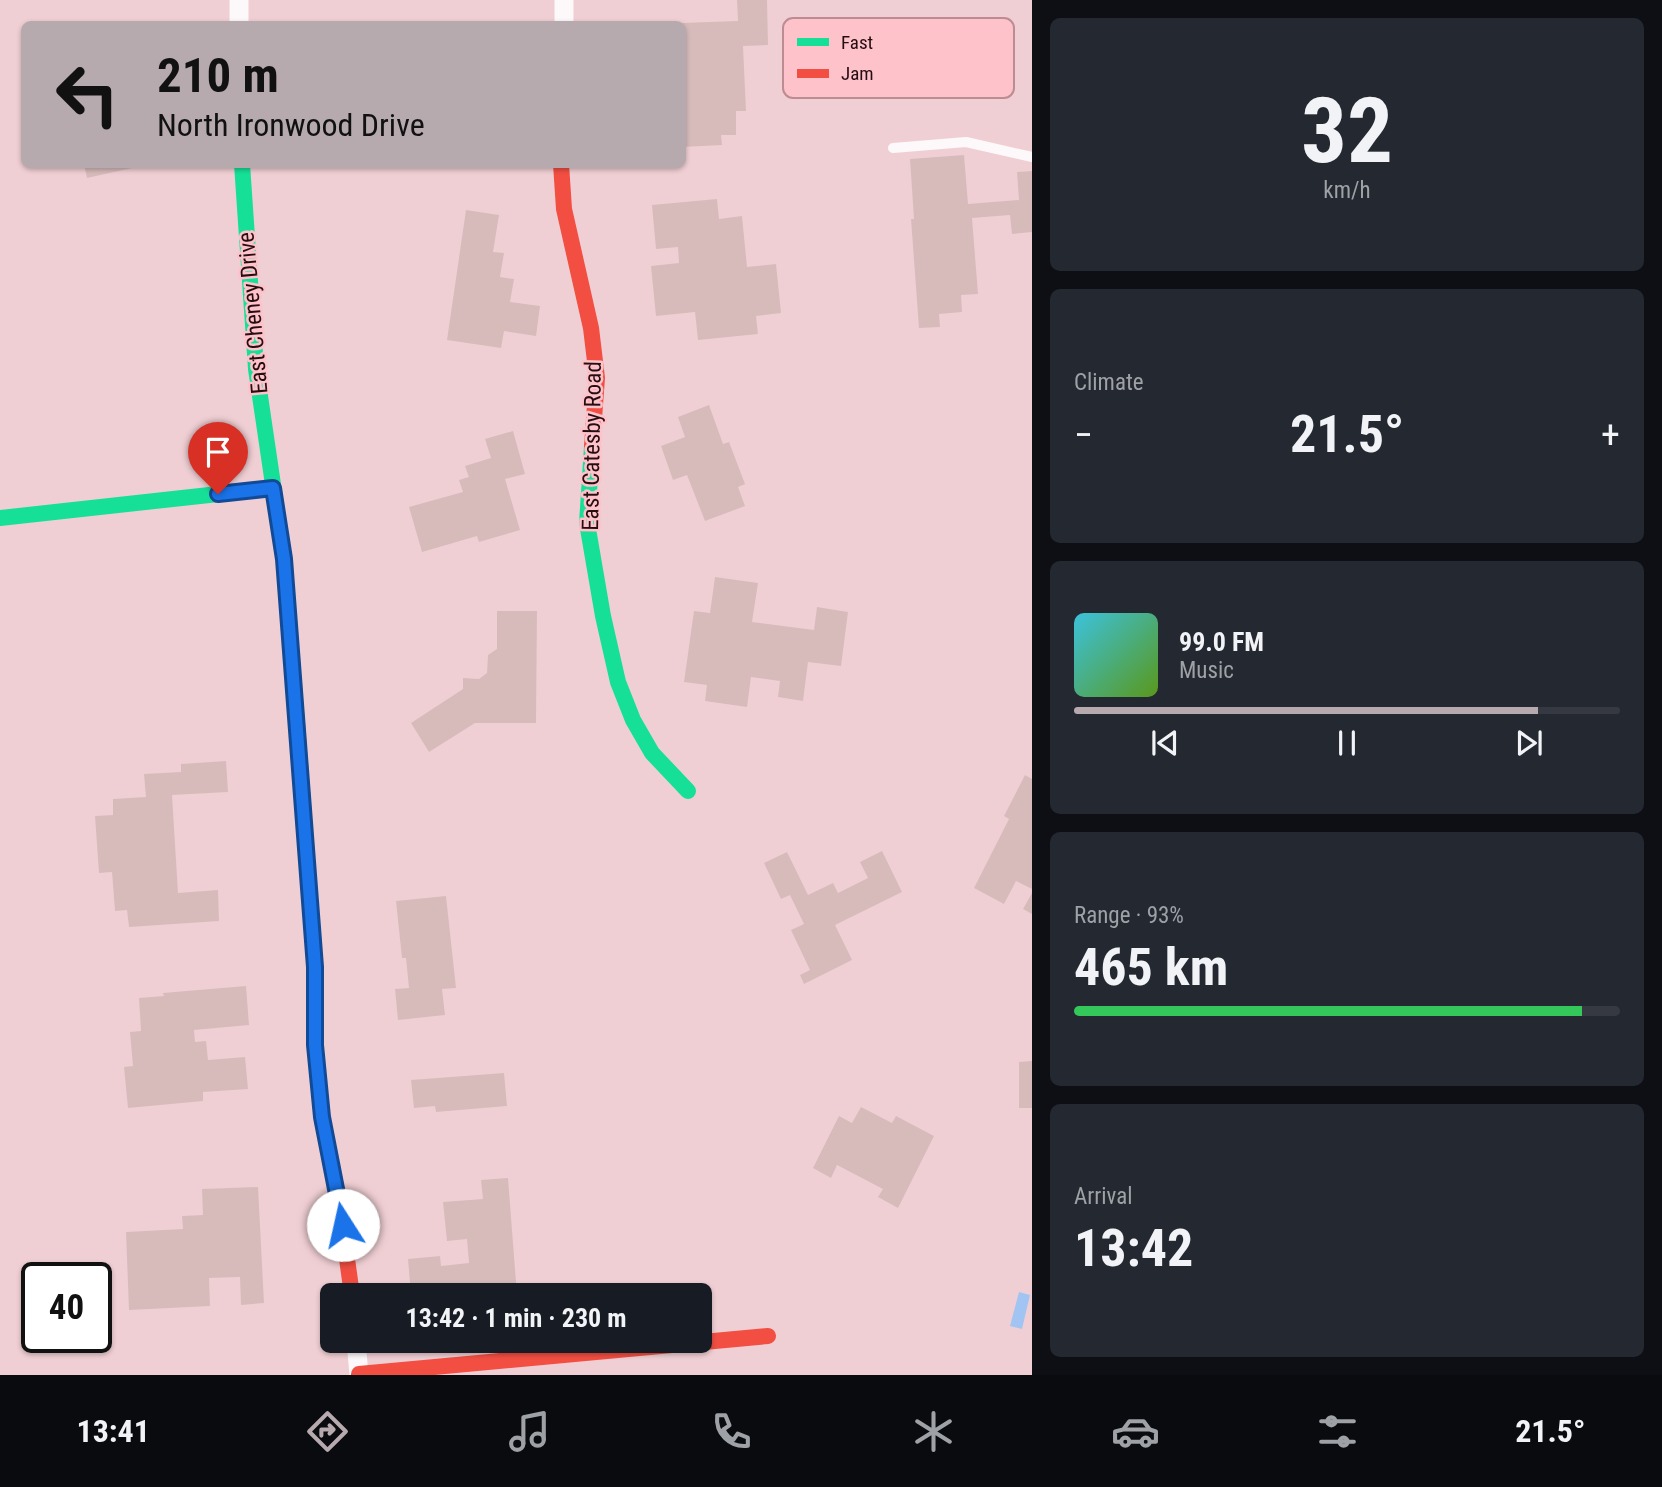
<!DOCTYPE html>
<html lang="en">
<head>
<meta charset="utf-8">
<style>
	:root { --surface:#171b24; --page:#242831; --text:#f1f3f6; --muted:#9ea1a6; --line:#363941; --accent:#b6aaae }
	body { margin:0; font-family:"Roboto Condensed",sans-serif; background:var(--page); color:var(--text); height:100vh; display:flex; flex-direction:column; font-size:26px; white-space:nowrap }
	* { box-sizing:border-box; margin:0 }
	p { font-size:23px; color:var(--muted) }
	.icon { flex:none; width:38px; height:38px; fill:none; stroke:currentColor; stroke-width:2; stroke-linecap:round; stroke-linejoin:round }
	.map { position:relative; flex:1; overflow:hidden }
	.sheet { display:flex; flex-direction:column; gap:18px; padding:18px; background:#0d0f14; width:630px }
	.sheet>* { flex:none }
	.guide { position:absolute; left:21px; top:21px; width:665px; height:147px; border-radius:10px; box-shadow:0 2px 5px #0004; background:#b6aaae; color:#111; overflow:hidden }
	.speed { position:absolute; left:21px; top:1262px; display:flex; gap:14px; font-size:35px; font-weight:700; text-align:center }
	.speed>* { display:grid; place-content:center; width:91px; height:91px; border-radius:50%; background:var(--surface); box-shadow:0 2px 5px #0004; line-height:1 }
	.speed .limit { border:4px solid #111; border-radius:10px; background:#fff; color:#111 }
	.pin { position:absolute; display:grid; place-items:center; width:60px; height:60px; color:#fff; margin:-72px -30px; border-radius:50% 50% 50% 0; rotate:-45deg; box-shadow:0 0 7px #0007 }
	.pin .icon { rotate:45deg }
	.me { position:absolute; width:77px; margin:-38px; rotate:350deg; stroke-linejoin:round; filter:drop-shadow(0 0 5px #0008) }
	.turn { display:flex; align-items:center; gap:24px; height:147px; padding:0 21px; font-size:32px }
	.turn .icon { width:91px; height:91px; stroke-width:2.5 }
	.turn b { display:block; font-size:49px; line-height:60px }
	.big { font-size:52px; font-weight:700; line-height:1.1 }
	.sheet .widget { flex:1; display:flex; flex-direction:column; justify-content:center; gap:10px; min-width:0; padding:0 24px; border-radius:10px; background:var(--page) }
	.sheet .dial { align-items:center; gap:0 }
	.dial b { font-size:91px; line-height:1 }
	.song { display:flex; align-items:center; gap:21px }
	.cover { width:84px; height:84px; border-radius:10px; background:linear-gradient(135deg,hsl(190 70% 55%),hsl(90 70% 35%)) }
	.played { height:7px; border-radius:4px; background:linear-gradient(90deg,var(--accent) 85%,var(--line) 85%) }
	.keys { display:flex; justify-content:space-around; direction:ltr }
	.heat { display:flex; justify-content:space-between; align-items:center; font-size:38px; direction:ltr }
	.charge { height:10px; border-radius:5px; background:linear-gradient(90deg,#34c759 93%,var(--line) 0) }
	.trip { position:absolute; left:320px; top:1283px; width:392px; height:70px; border-radius:10px; background:var(--surface); box-shadow:0 2px 5px #0004; font-weight:700; line-height:70px; text-align:center }
	.tab-bar { display:flex; height:112px; justify-content:space-around; align-items:center; background:#090b0e; color:var(--muted) }
	.tab-bar .icon { width:49px; height:49px }
	.tab-bar .on { color:var(--accent) }
	.tab-bar b { font-size:32px; color:var(--text) }
	main { display:flex; flex:1; min-height:0 }
	.map>svg:first-child { display:block }
	.water { fill:#a1c4f2 }
	.building { fill:#d7bbbb }
	.lines { fill:none; stroke-linecap:round; stroke-linejoin:round }
	.lane { stroke:#fdf8f9; stroke-width:10 }
	.street { stroke:#fdf8f9; stroke-width:19 }
	.fast { stroke:#16e098; stroke-width:16 }
	.jam { stroke:#f24e42; stroke-width:16 }
	.route-casing { stroke:#114b97; stroke-width:18 }
	.route { stroke:#1a73e8; stroke-width:12 }
	.labels { text-anchor:middle; dominant-baseline:central; stroke-width:5; stroke-linejoin:round; paint-order:stroke }
	.street-label { font-size:23px; fill:#260d11; stroke:#fdc2ca }
	.key { fill:#fdc2ca; stroke:#bc8c92; stroke-width:2 }
	.key-label { font-size:19px; fill:#260d11 }
</style>
</head>
<body>
<main>
<div class="map">
<svg width="1032" height="1375" viewBox="0 0 1032 1375">
	<rect width="100%" height="100%" fill="#f0cfd4"/>
	<path class="water" d="M1019 1292 1030 1295 1022 1329 1010 1326Z"/>
	<g class="building">
		<path d="M737 0H767L768 45 743 46 746 111H736V135H721L722 145 682 147V23L738 21Z"/>
		<path d="M964 155 968 204 1019 200 1017 172 1032 171V232L1012 234 1010 215 972 218 978 294 961 295 962 312 939 314 940 327 919 328 911 219H914L910 159Z"/>
		<path d="M84 164H141V166L87 178Z"/>
		<path d="M717 199 719 219 742 216 747 267 776 264 781 313 756 316 758 334 698 340 695 312 656 316 651 266 679 263 678 247 656 249 652 205Z"/>
		<path d="M466 210 499 215 493 252 504 253 500 277 514 279 510 302 540 306 536 336 504 331 501 348 447 340Z"/>
		<path d="M709 405 723 444 729 442 745 484 738 487 745 506 705 521 687 475 673 480 661 446 685 437 678 417Z"/>
		<path d="M513 431 525 474 505 479 520 530 479 542 477 536 422 552 409 507 463 492 459 480 469 477 465 466 491 458 485 439Z"/>
		<path d="M715 577 758 583 752 622 814 630 817 607 848 612 841 666 808 662 803 701 778 697 780 681 751 677 747 707 705 701 707 685 684 682 694 611 710 613Z"/>
		<path d="M497 611H537L536 723H475L429 752 411 723 463 689V678L479 679 487 673 488 655 497 649Z"/>
		<path d="M226 761 228 792 172 795 178 893 218 890 219 921 129 927 127 910 115 911 112 872 99 873 95 816 113 815V799L146 797 144 774 181 772V764Z"/>
		<path d="M1025 775 1032 779V889L1016 881 1004 904 974 888 1009 819 1004 816Z"/>
		<path d="M882 851 902 892 835 925 852 960 804 984 800 975 810 970 791 930 804 924 790 895 781 899 764 863 787 852 808 895 833 883 838 893 868 878 860 862Z"/>
		<path d="M1032 893V914L1023 909Z"/>
		<path d="M446 896 456 988 442 989 445 1015 398 1020 395 989 409 988 406 958H402L396 901Z"/>
		<path d="M246 986 249 1025 194 1030 195 1042 206 1041 208 1060 245 1057 248 1089 203 1092V1101L128 1108 124 1067 133 1066 130 1032 141 1031 139 998 164 996 163 993Z"/>
		<path d="M1032 1061V1108H1019V1062Z"/>
		<path d="M504 1073 507 1106 436 1112 435 1106 414 1108 411 1080Z"/>
		<path d="M861 1107 892 1123 896 1116 934 1136 898 1208 878 1197 883 1189 837 1165 831 1178 813 1168 839 1116 852 1123Z"/>
		<path d="M508 1178 517 1295H493L492 1293 411 1295 408 1259 440 1256 441 1266 469 1263 467 1239 447 1241 443 1202 483 1199 481 1180Z"/>
		<path d="M258 1187 264 1303 241 1305 240 1277 209 1278 210 1306 129 1310 126 1232 183 1229 182 1216 203 1215 202 1189Z"/>
	</g>
	<g class="lines">
		<path class="lane" d="M893 148 966 142 1032 157"/>
		<g class="street">
			<path d="M239 0V24"/>
			<path d="M564 24V0"/>
			<path d="M356 1340 359 1375"/>
		</g>
		<g class="fast">
			<path d="M242 164 256 369 284 559 297 724"/>
			<path d="M592 446 587 523 603 616 618 682 633 720 652 753 688 791"/>
			<path d="M0 518 273 488"/>
		</g>
		<g class="jam">
			<path d="M561 164 564 209 591 328 597 378 592 446"/>
			<path d="M297 724 315 967V1042L322 1117 339 1201 352 1295"/>
			<path d="M359 1374 768 1336"/>
		</g>
	</g>
	<g class="lines">
		<defs>
			<path id="route" d="M218 494 273 488 284 559 315 967V1045L322 1117 343 1225"/>
		</defs>
		<use href="#route" class="route-casing"/>
		<use href="#route" class="route"/>
	</g>
	<g class="labels">
		<g class="street-label">
			<text transform="translate(253 313) rotate(-95)">East Cheney Drive</text>
			<text transform="translate(592 446) rotate(-89)">East Catesby Road</text>
		</g>
	</g>
	<rect x="783" y="18" width="231" height="80" rx="10" class="key"/>
	<rect x="797" y="38" width="32" height="8" fill="#16e098"/>
	<rect x="797" y="69" width="32" height="9" fill="#f24e42"/>
	<g class="key-label">
		<text x="841" y="49">Fast</text>
		<text x="841" y="80">Jam</text>
	</g>
</svg>
<div class="speed"><div class="limit">40</div></div>
<div class="pin" style="left:218px;top:494px;background:#d93025"><svg class="icon" aria-label="arrive" viewBox="0 0 24 24"><path d="M6 21V4h12l-3 4 3 4H6"/></svg></div>
<svg class="me" style="left:343px;top:1225px" viewBox="-20 -20 40 40"><circle r="19" fill="#fff"/><path d="M0-13L10 11 0 6-10 11z" fill="#1a73e8"/></svg>
<div class="trip">13:42 · 1 min · 230 m</div>
<div class="guide">
<div class="turn"><svg class="icon" aria-label="left" viewBox="0 0 24 24"><path d="M17 20v-9H6M10 6l-5 5 5 5"/></svg><div><b>210 m</b>North Ironwood Drive</div></div>
</div>
</div>
<section class="sheet">
<div class="widget dial"><b>32</b><p>km/h</p></div>
<div class="widget"><p>Climate</p>
<div class="heat"><a>−</a><b class="big">21.5°</b><a>+</a></div>
</div>
<div class="widget">
<div class="song"><i class="cover"></i><div><b>99.0 FM</b><p>Music</p></div></div>
<div class="played"></div>
<div class="keys"><svg class="icon" aria-label="previous" viewBox="0 0 24 24"><path d="M18 5L8 12l10 7zM5 5v14"/></svg><svg class="icon" aria-label="pause" viewBox="0 0 24 24"><path d="M8 5v14M16 5v14"/></svg><svg class="icon" aria-label="next" viewBox="0 0 24 24"><path d="M6 5l10 7-10 7zM19 5v14"/></svg></div>
</div>
<div class="widget"><p>Range · 93%</p><b class="big">465 km</b><div class="charge"></div></div>
<div class="widget"><p>Arrival</p><b class="big">13:42</b></div>
</section>
</main>
<nav class="tab-bar">
<b>13:41</b>
<svg class="icon on" aria-label="directions" viewBox="0 0 24 24"><path d="M12 3l9 9-9 9-9-9zM9 14v-3h6M13 9l2 2-2 2"/></svg>
<svg class="icon" aria-label="music" viewBox="0 0 24 24"><path d="M9 18V5l10-2v13"/><circle cx="6" cy="18" r="3"/><circle cx="16" cy="16" r="3"/></svg>
<svg class="icon" aria-label="phone" viewBox="0 0 24 24"><path d="M5 4h4l2 5-3 2q2 4 5 5l2-3 5 2v4C11 20 4 13 5 4z"/></svg>
<svg class="icon" aria-label="climate" viewBox="0 0 24 24"><path d="M12 3v18M4 7l16 10M4 17L20 7"/></svg>
<svg class="icon" aria-label="car" viewBox="0 0 24 24"><path d="M5 17H2v-5l4-1 3-4h7l3 4 3 1v5h-3M9 17h6M6 11h13"/><circle cx="7" cy="17" r="2"/><circle cx="17" cy="17" r="2"/></svg>
<svg class="icon" aria-label="filters" viewBox="0 0 24 24"><path d="M4 7h16M4 17h16"/><circle cx="9" cy="7" r="2"/><circle cx="15" cy="17" r="2"/></svg>
<b>21.5°</b>
</nav>
</body>
</html>
